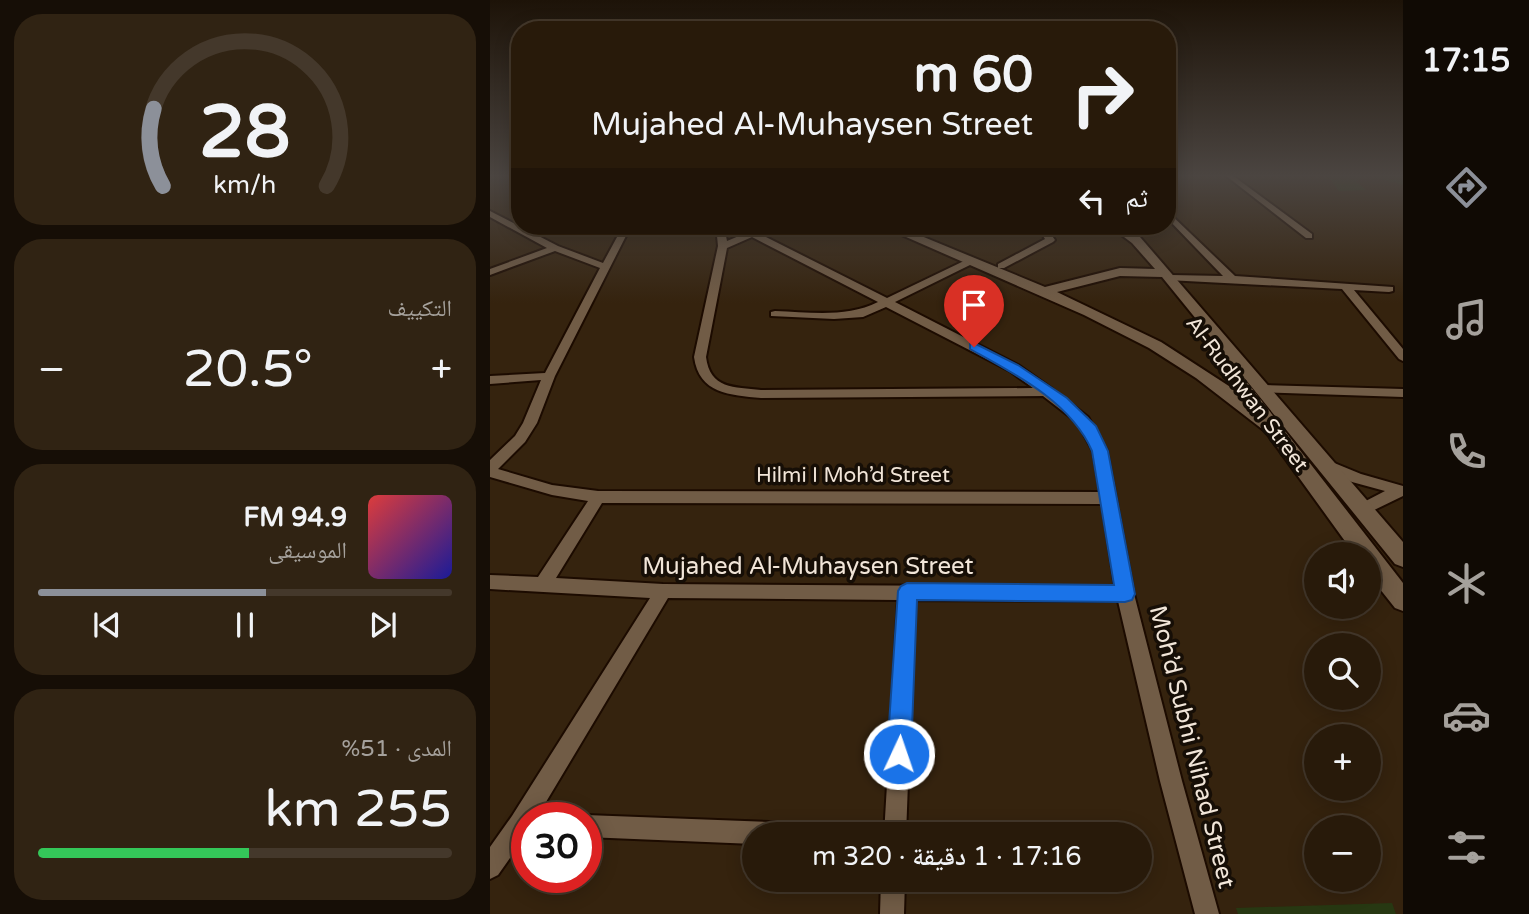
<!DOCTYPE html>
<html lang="ar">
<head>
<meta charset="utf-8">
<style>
	:root { --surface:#281a0a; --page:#302313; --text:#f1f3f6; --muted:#a5a19c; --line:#44382b; --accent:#8c9099 }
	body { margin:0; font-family:"Varela Round","Noto Naskh Arabic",sans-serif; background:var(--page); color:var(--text); direction:rtl; height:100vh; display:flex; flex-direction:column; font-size:26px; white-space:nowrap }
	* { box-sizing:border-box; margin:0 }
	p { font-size:23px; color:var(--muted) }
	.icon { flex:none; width:38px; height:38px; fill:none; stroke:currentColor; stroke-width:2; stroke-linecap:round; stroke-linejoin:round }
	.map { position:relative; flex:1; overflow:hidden; direction:ltr }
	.side { display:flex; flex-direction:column; gap:14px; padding:14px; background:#160e06; width:490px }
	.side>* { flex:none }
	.hud { position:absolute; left:21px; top:21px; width:665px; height:214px; border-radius:28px; box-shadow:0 4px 18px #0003,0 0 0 2px var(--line); direction:rtl; background:#281a0a; color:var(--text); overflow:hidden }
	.tools { position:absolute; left:814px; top:542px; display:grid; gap:14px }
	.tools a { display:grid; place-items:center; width:77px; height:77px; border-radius:50%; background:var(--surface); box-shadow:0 4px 18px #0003,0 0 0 2px var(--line); font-size:35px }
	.speed { position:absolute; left:21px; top:802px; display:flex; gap:14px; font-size:35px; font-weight:700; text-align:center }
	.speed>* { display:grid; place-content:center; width:91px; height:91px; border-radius:50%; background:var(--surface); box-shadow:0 4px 18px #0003,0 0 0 2px var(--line); line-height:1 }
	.speed .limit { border:10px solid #d22; background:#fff; color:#111 }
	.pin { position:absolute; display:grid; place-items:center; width:60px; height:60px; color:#fff; margin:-72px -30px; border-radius:50% 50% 50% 0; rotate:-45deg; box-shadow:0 0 7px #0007 }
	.pin .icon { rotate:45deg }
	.me { position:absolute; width:77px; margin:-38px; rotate:3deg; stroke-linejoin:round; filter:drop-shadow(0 0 5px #0008) }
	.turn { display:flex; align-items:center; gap:24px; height:147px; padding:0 28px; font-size:32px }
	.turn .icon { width:91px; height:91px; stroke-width:2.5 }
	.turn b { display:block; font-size:49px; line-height:60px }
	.then { display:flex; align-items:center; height:66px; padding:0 28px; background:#0003; gap:14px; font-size:26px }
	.big { font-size:52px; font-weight:600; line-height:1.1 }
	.side .tile { flex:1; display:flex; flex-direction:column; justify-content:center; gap:10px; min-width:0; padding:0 24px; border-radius:28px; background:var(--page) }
	.side .dial { align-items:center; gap:0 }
	.dial svg { height:182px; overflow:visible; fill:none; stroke:var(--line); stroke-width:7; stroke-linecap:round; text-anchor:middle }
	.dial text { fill:var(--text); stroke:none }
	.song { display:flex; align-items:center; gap:21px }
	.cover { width:84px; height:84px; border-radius:10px; background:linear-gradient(135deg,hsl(0 70% 55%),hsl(240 70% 35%)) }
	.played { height:7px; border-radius:4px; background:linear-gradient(90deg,var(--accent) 55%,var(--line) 55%) }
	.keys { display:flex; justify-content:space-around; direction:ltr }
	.heat { display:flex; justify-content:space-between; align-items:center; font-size:38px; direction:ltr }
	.charge { height:10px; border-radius:5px; background:linear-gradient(90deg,#34c759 51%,var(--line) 0) }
	.trip { position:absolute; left:252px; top:822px; width:410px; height:70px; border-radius:35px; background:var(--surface); box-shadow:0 4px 18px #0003,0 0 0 2px var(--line); font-weight:600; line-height:70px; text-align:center; direction:rtl }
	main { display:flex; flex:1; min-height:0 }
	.tab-bar { display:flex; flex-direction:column; width:126px; justify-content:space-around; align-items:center; background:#100a04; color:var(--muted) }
	.tab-bar .icon { width:49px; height:49px }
	.tab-bar .current { color:var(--accent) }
	.tab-bar b { font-size:32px; color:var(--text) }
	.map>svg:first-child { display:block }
	.green { fill:#273812 }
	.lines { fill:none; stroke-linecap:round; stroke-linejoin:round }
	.street-casing { stroke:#1c0b00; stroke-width:4 }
	.secondary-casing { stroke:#1c0b00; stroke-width:4 }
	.street { fill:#715c46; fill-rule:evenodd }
	.secondary { fill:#715c46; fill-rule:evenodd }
	.route { fill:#1a73e8; stroke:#114b97; stroke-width:2 }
	.labels { text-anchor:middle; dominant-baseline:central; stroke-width:7; stroke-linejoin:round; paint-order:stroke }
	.street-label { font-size:21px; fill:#f1e5d8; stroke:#160e06 }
	.near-street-label { font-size:24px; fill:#f1e5d8; stroke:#160e06 }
</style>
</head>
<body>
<main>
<nav class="tab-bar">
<b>17:15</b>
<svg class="icon current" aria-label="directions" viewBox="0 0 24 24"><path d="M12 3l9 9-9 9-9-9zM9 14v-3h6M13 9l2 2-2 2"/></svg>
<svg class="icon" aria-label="music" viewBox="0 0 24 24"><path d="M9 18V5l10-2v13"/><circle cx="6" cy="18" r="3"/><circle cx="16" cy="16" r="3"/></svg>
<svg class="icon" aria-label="phone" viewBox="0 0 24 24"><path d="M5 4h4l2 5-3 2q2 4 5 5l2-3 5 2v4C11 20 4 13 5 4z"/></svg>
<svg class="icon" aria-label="climate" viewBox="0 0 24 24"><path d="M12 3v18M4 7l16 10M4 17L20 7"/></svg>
<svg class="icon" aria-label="car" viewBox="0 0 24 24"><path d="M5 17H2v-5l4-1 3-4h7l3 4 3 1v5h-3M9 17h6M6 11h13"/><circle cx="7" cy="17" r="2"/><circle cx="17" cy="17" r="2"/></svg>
<svg class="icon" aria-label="filters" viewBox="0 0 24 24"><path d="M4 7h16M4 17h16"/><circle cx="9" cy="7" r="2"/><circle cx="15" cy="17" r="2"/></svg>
</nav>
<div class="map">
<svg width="913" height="914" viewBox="0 0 913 914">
	<rect width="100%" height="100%" fill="#35230e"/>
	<g class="green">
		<path d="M837 175H913V185L881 176 866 181 876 190 849 191Z"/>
		<path d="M902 903 906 914H748L746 908Z"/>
	</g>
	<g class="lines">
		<defs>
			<g id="street">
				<path d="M735 175H742L822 234V238H816Z"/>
				<path d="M0 211 68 246 113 263 133 226H141L65 376 47 423 35 442 8 469 62 485 108 491 610 492 603 451 588 423 553 396 271 398C240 395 209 394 204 357L228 246 226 226H234L237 241 256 233 244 226H254L263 230 274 226H285L270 234 397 298 476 260H482V264L405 302 528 365 562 389 598 417 617 451 644 594 692 781 729 914H705L670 781 628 601 425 600 416 835H394L408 600 178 598 47 817H37V834L8 875 0 879V847L22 816 160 598 0 589V575L48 577 98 501 62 495 0 477V460L25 436 33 423 51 380 0 384V376L55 373 110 268 65 251 0 275V269L57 248 0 217ZM262 237 388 302C356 318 320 312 285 311L281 312V316L344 319 373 317 396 307 520 371 543 388 271 390C244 387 220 389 216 357L237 248ZM112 503 612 504 625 587 173 584 66 578Z"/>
				<path d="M677 211 745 276 903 287V291L899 292 864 290 913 349V361L909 359 852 289 677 280V276L681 275 733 276 677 218Z"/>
				<path d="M547 226H555L565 240 563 242 514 268H508V264L555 239Z"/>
				<path d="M773 385 913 389V397L769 392 767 389 769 386Z"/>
				<path d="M837 460 871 474 913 486V496L878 513H868L865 509 868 505 895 491 862 482 832 469 830 465Z"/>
				<path d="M96 815 335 824 343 827 346 835H264V844L96 837V817H90Z"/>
				<path d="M391 880H415L414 914H390Z"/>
			</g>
			<path id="secondary" d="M391 226H407L555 287 630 268 665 269 642 243 630 234 636 230 650 237 913 542V567L905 564 739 359 913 583V611L905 608 878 574V555H865L776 432 706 378 659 348 594 315ZM630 276 672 277 737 357H725L723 360 745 390 671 342 567 292Z"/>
		</defs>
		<use href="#street" class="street-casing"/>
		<use href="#secondary" class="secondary-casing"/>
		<use href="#street" class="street"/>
		<use href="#secondary" class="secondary"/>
	</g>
	<linearGradient id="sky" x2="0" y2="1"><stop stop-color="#1d1308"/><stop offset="0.58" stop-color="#4b4541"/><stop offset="1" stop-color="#4b4541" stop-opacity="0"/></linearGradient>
	<rect width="913" height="303" fill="url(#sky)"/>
	<path class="route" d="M484 343 528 365 577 398 606 426 618 451 645 594 642 600 635 602 427 600 421 754 417 762 409 765 401 762 397 754 408 591 411 586 417 583 624 585 602 451C581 402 525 374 480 349V344Z"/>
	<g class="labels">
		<g class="street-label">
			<text transform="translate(757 394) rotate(53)">Al-Rudhwan Street</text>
			<text x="363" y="475">Hilmi I Moh’d Street</text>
		</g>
		<g class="near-street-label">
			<text x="318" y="566">Mujahed Al-Muhaysen Street</text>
			<text transform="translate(702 747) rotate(76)">Moh’d Subhi Nihad Street</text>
		</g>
	</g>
</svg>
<div class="tools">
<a><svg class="icon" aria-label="sound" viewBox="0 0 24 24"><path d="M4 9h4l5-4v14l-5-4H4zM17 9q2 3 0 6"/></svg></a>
<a><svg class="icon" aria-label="search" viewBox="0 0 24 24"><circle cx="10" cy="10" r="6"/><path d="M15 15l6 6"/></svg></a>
<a>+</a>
<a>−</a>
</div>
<div class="speed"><div class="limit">30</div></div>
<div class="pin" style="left:484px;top:347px;background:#d93025"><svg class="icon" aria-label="arrive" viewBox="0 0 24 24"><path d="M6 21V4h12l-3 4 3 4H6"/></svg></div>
<svg class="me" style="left:409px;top:754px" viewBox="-20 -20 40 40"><circle r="17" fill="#1a73e8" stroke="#fff" stroke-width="3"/><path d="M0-11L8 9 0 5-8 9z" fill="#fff"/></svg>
<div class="trip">17:16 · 1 دقيقة · 320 m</div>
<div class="hud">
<div class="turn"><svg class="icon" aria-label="right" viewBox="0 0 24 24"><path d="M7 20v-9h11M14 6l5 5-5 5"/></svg><div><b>60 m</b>Mujahed Al-Muhaysen Street</div></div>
<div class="then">ثم<svg class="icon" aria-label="left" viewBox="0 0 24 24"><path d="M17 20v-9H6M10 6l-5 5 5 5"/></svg></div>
</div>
</div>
<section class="side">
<div class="tile dial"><svg viewBox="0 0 100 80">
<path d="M14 69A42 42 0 1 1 86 69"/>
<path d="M14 69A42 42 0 0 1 10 35" stroke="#8c9099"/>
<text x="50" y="56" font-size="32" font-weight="700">28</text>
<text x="50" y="72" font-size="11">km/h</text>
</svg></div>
<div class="tile"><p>التكييف</p>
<div class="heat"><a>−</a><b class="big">20.5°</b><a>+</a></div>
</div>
<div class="tile">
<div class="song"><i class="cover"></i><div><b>94.9 FM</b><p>الموسيقى</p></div></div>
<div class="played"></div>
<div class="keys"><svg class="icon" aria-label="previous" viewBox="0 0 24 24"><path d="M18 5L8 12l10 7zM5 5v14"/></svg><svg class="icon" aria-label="pause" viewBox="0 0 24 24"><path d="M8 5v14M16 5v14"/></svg><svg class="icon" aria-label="next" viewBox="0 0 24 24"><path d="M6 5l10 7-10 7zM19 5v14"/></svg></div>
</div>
<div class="tile"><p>المدى · 51%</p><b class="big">255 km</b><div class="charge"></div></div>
</section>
</main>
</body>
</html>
